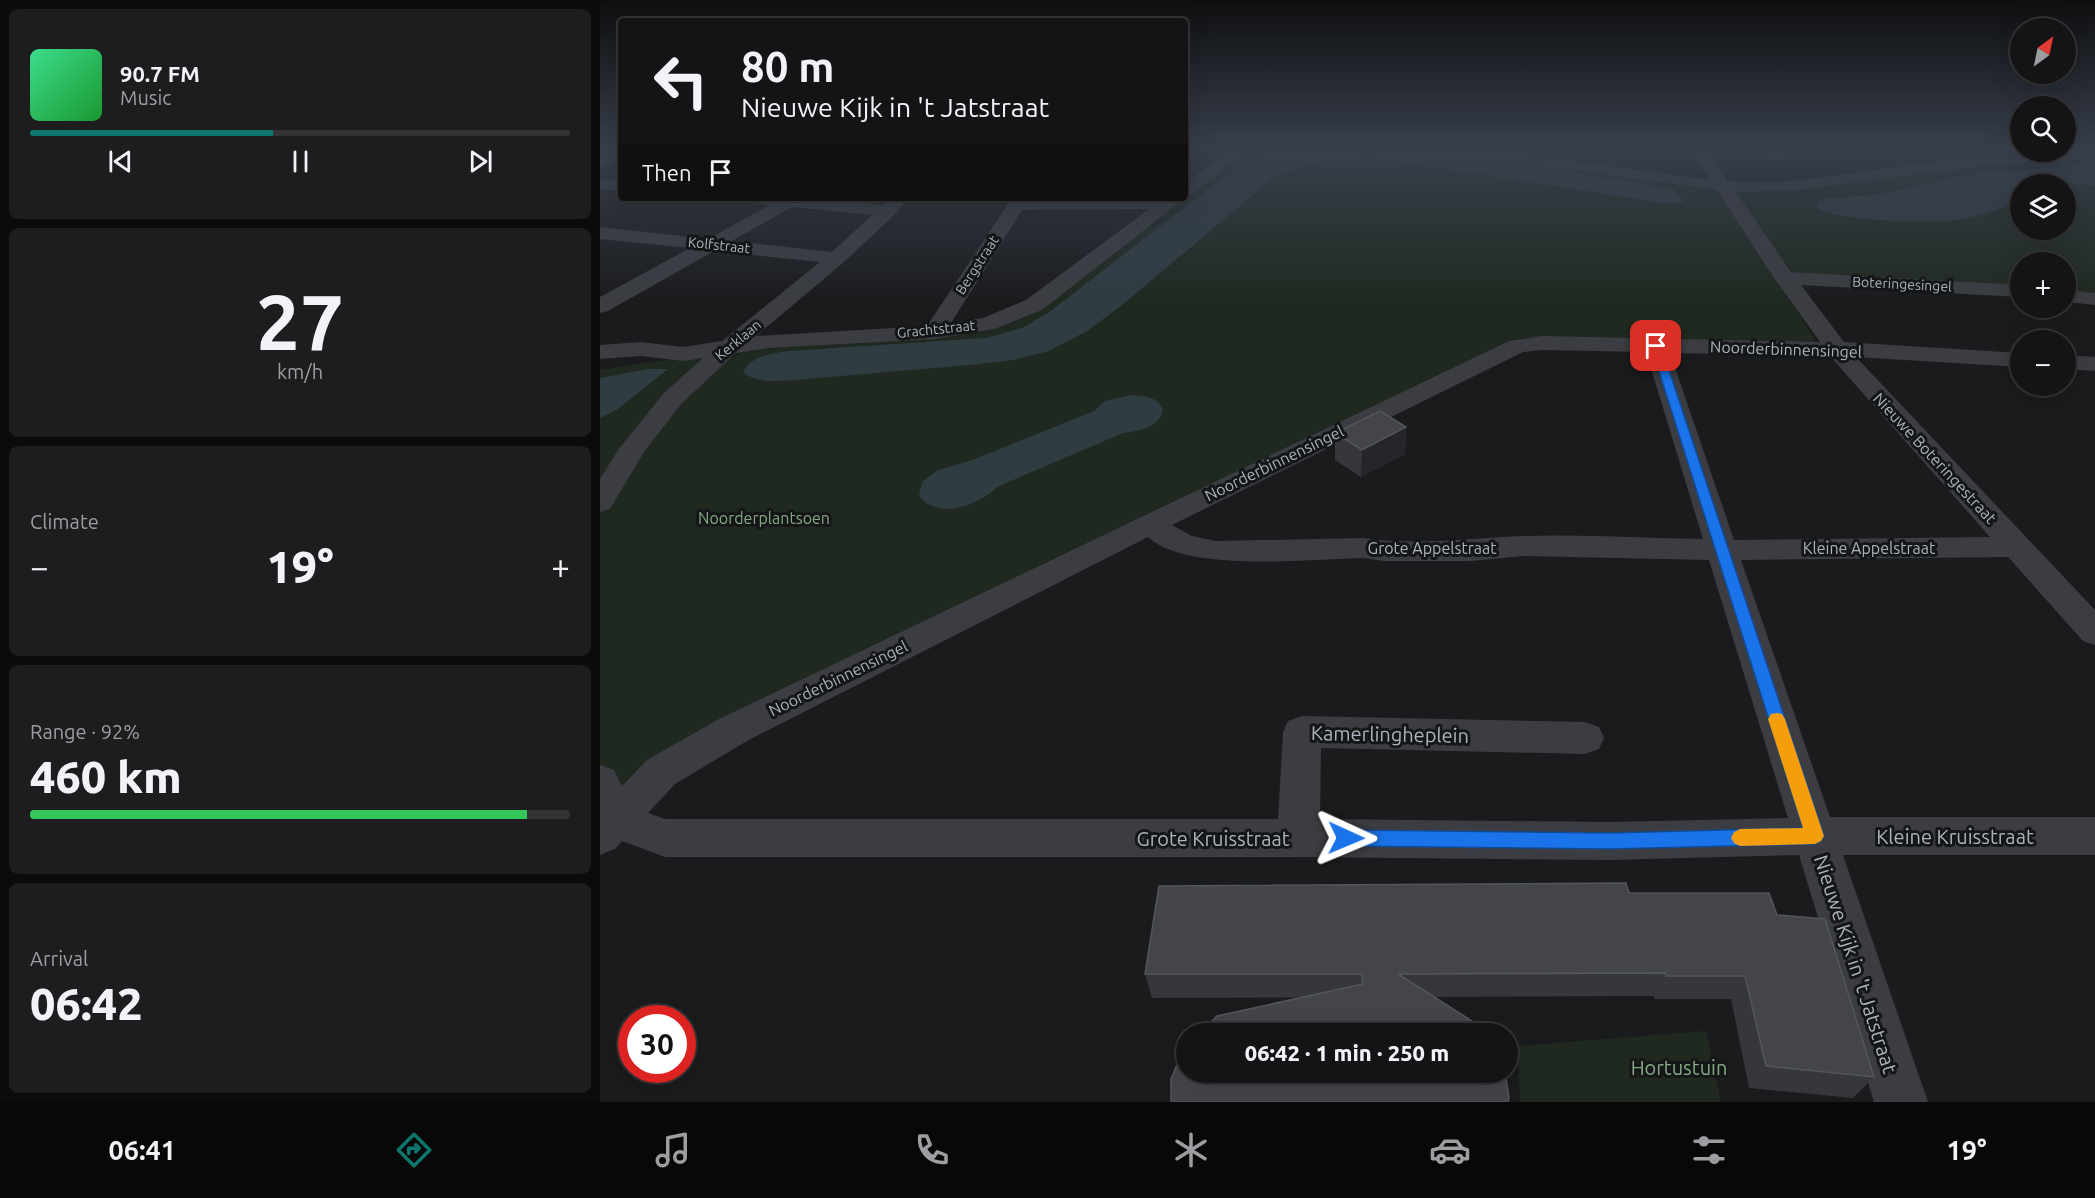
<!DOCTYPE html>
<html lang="en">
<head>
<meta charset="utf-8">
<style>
	:root { --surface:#141416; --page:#1d1d1f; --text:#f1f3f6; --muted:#9d9ea1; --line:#333335; --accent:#0f766e }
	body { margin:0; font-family:Ubuntu,sans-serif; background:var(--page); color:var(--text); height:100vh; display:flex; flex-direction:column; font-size:22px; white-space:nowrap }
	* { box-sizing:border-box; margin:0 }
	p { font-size:20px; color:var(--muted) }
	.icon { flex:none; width:33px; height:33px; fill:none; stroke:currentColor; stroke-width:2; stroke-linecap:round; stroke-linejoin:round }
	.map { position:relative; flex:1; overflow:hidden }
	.side { display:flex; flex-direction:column; gap:9px; padding:9px; background:#0b0b0c; width:600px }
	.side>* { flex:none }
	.top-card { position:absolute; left:18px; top:18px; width:570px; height:183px; border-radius:6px; box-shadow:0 6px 24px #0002,0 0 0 2px var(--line); background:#141416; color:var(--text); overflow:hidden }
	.needle { width:39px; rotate:33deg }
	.controls { position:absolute; left:1410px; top:18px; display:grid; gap:12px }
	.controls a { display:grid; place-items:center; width:66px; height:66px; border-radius:50%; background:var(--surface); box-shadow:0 6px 24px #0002,0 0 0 2px var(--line); font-size:30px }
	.speed { position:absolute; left:18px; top:1005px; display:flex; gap:12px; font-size:30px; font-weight:700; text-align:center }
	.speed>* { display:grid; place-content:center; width:78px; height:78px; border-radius:50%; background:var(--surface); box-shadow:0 6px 24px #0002,0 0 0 2px var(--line); line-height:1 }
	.speed .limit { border:9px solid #d22; background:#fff; color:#111 }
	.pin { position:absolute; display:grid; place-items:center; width:51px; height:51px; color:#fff; margin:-26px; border-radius:12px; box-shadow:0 3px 9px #0006 }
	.me { position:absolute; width:66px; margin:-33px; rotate:91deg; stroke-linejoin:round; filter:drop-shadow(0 0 4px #0008) }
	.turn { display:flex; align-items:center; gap:21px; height:126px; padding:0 24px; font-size:27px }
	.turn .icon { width:78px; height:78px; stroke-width:2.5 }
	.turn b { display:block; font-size:42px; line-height:51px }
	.then { display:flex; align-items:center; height:57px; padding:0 24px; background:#0003; gap:12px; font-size:22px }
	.big { font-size:45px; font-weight:800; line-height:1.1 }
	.side .tile { flex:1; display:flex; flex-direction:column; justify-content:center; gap:9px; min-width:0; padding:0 21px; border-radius:9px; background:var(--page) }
	.side .dial { align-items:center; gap:0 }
	.dial b { font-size:78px; line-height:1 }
	.song { display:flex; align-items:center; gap:18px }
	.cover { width:72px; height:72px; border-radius:9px; background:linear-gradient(135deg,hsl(150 70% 55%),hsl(130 70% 35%)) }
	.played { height:6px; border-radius:3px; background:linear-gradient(90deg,var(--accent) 45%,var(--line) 45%) }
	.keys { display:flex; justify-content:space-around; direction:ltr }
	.heat { display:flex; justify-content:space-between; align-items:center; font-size:33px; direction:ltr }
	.charge { height:9px; border-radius:4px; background:linear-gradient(90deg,#34c759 92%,var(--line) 0) }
	.trip { position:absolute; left:576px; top:1023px; width:342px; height:60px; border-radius:30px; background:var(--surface); box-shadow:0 6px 24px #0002,0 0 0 2px var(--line); font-weight:800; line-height:60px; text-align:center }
	.tab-bar { display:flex; height:96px; justify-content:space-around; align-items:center; background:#080809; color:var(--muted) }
	.tab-bar .icon { width:42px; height:42px }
	.tab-bar .selected { color:var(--accent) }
	.tab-bar b { font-size:27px; color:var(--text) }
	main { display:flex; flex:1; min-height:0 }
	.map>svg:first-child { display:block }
	.green { fill:#202920; fill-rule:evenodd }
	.water { fill:#2f3c42 }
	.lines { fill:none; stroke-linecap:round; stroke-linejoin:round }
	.minor { fill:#3b3d42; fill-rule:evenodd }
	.wall { fill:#36373b }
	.shaded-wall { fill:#252629 }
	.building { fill:#434549; stroke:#53565b; stroke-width:1.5 }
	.route { fill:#1a73e8; stroke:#114b97; stroke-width:1.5 }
	.slow { fill:#f59e0b }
	.labels { text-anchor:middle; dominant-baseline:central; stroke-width:6; stroke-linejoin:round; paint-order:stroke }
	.far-street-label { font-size:14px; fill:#acb3bd; stroke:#151618 }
	.street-label { font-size:16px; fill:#acb3bd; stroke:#151618 }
	.park-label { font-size:16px; fill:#84a982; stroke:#151618 }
	.near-street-label { font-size:20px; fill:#acb3bd; stroke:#151618 }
	.near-park-label { font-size:20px; fill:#84a982; stroke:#151618 }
</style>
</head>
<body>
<main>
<section class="side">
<div class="tile">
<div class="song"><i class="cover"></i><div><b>90.7 FM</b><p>Music</p></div></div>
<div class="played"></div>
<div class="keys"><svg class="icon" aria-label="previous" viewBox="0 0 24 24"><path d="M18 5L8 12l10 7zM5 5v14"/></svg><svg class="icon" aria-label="pause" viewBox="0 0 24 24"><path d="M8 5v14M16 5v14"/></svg><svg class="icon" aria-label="next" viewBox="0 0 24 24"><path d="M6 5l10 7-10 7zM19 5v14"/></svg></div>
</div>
<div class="tile dial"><b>27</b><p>km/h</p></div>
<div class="tile"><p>Climate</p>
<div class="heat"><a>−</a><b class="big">19°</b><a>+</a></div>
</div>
<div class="tile"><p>Range · 92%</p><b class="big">460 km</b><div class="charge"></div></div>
<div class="tile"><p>Arrival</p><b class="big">06:42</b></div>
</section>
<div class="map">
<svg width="1495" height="1102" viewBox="0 0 1495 1102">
	<rect width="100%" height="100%" fill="#1a1b1d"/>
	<g class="green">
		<path d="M654 148H838L1112 190 1154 191 1388 163 1495 157V296L1466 292V262H1420V288L1170 271 1214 337V342L932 337 911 340 441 565 83 740 0 812V370L72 359 131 358 146 349 150 352 158 349 376 333 396 329 431 315 544 227 555 226 564 220 557 218 642 152ZM1420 184H1466V230H1420Z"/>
		<path d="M1106 1031 1121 1102H920L918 1046Z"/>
	</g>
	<g class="water">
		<path d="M676 148H808L834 150 1062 187 1075 191 1085 202 1061 203 882 174 774 159 720 162 686 171 673 178 521 306 487 331 449 351 413 360 370 365 194 380C176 381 158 384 143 372 152 355 170 354 188 351L386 338 422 328 448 313 646 160Z"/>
		<path d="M1495 163V186C1476 184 1434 176 1418 186 1412 190 1410 200 1405 206 1390 213 1374 217 1357 220 1332 223 1232 222 1216 207L1220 201 1227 198 1275 195 1366 175Z"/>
		<path d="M48 369H68L18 409 0 418V378Z"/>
		<path d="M532 395C545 396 558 397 563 410 559 428 538 431 523 433L397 487C380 505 336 521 319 495L322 482 338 470 370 461 494 411 505 401Z"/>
	</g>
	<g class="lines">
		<g class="minor">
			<path d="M21 148V159L0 167V156Z"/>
			<path d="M632 148H650L591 195 585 196V183Z"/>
			<path d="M840 148H878L1110 180 1090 148H1106L1128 181C1188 186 1250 173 1309 165 1371 157 1433 153 1495 149V159L1381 166 1196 190 1136 192 1191 272 1420 285V297L1201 285 1244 342 1420 353V367L1256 357 1495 610V645L1483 641 1408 557 1141 560 1230 817H1495V855H1243L1328 1102H1274L1199 855 1010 860 698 857H65L22 841 15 849 0 855V765L14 770 22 786 47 760 119 719 909 341 941 336 1220 342 1174 278 1117 190 848 153ZM941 350 1046 352 1103 539C1044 538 984 534 924 536 871 538 817 546 764 538L616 541 592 536 572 525 923 352ZM1070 353 1230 356 1390 537 1134 540ZM548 537C586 573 711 559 764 558L783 561H871L924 556 1109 560 1188 818 1010 822 720 819 721 748 985 754 999 749 1004 738 999 727 985 722 702 716 688 721 683 732 678 819H65L48 813 75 784 147 741Z"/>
			<path d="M0 179 21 181V191L0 189Z"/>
			<path d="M141 198H207L282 205 290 198H309L294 215 244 262 156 336 327 326 412 198H585L442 310 395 329 334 339 169 348 136 353 82 403 44 452 10 509 0 512V479L18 450 64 393 103 358 83 361 41 356 0 359V345L41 342 83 347 122 341 220 262 114 251 8 311 0 313V297L90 248 0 239V227L108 239 170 205 144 202ZM192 207 272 215 232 252 132 241ZM549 209 426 300 383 318 351 323 422 210Z"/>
			<path d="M1466 290 1495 293V305L1466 302Z"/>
			<path d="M1466 355 1495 357V371L1466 369Z"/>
		</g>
	</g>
	<g class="wall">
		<path d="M1157 148H1208L1204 159 1169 160Z"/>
		<path d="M806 427 805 454 761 477 735 460V433Z"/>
		<path d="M1029 893 1177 915 1274 1077 1253 1098 1149 1088 1131 999H1054V996L552 998 545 974Z"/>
	</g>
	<path class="shaded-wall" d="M806 427 805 454 761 477 762 450Z"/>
	<g class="building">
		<path d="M780 411 806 427 762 450 735 433Z"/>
		<path d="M1026 883 1029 893H1169L1177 915 1225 919 1274 1077 1166 1066 1145 976H1066L1065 973 798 974 872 1021 885 1034H599L617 1016 763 984 762 974H545L559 886Z"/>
		<path d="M586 1046V1072H905L909 1098 908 1102H571V1079L583 1050Z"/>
	</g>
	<linearGradient id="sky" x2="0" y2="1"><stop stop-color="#0e0f10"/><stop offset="0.49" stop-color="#383f4c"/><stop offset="1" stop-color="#383f4c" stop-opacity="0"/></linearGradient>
	<rect width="1495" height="302" fill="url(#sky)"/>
	<path class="route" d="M1052 344 1061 346 1224 836 1221 841 1215 844 1010 849 746 846 739 844 736 838 739 832 746 830 1010 833 1203 828 1051 346Z"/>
	<path class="slow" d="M1177 713 1182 714 1185 719 1224 836 1221 841 1215 844 1140 846 1134 843 1131 838 1134 832 1140 829 1203 828 1168 719 1171 714Z"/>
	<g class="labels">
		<g class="far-street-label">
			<text transform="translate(119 245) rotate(6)">Kolfstraat</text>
			<text transform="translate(377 265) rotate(-57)">Bergstraat</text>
			<text transform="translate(1302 284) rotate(3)">Boteringesingel</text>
			<text transform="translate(336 329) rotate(-6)">Grachtstraat</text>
			<text transform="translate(138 340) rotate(-40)">Kerklaan</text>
		</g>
		<g class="street-label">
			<text transform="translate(1186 349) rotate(2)">Noorderbinnensingel</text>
			<text transform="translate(1335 458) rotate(47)">Nieuwe Boteringestraat</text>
			<text transform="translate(674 463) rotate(-26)">Noorderbinnensingel</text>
			<text x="832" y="548">Grote Appelstraat</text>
			<text x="1269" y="548">Kleine Appelstraat</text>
			<text transform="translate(238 678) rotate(-26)">Noorderbinnensingel</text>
		</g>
		<g class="park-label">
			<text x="164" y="518">Noorderplantsoen</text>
		</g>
		<g class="near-street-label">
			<text transform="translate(790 734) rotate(1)">Kamerlingheplein</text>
			<text x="1355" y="836">Kleine Kruisstraat</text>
			<text x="613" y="838">Grote Kruisstraat</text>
			<text transform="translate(1256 964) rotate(72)">Nieuwe Kijk in 't Jatstraat</text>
		</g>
		<g class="near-park-label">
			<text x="1079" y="1067">Hortustuin</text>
		</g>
	</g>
</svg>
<div class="controls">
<a><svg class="needle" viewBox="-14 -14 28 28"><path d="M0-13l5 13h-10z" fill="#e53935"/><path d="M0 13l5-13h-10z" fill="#9d9ea1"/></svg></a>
<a><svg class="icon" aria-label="search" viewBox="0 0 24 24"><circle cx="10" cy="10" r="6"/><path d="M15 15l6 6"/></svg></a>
<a><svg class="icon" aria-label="layers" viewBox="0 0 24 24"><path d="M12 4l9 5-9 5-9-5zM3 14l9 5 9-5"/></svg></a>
<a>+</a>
<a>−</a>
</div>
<div class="speed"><div class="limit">30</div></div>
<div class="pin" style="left:1056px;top:346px;background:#d93025"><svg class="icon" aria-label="arrive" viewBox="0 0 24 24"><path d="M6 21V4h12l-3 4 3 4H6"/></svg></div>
<svg class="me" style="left:746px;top:838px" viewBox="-20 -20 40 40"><path d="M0-17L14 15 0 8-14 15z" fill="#1a73e8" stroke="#fff" stroke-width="4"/></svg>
<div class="trip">06:42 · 1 min · 250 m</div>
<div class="top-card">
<div class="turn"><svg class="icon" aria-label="left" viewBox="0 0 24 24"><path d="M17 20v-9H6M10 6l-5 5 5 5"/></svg><div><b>80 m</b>Nieuwe Kijk in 't Jatstraat</div></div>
<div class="then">Then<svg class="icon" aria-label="arrive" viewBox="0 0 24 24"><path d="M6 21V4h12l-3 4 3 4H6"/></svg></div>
</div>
</div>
</main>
<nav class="tab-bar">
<b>06:41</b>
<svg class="icon selected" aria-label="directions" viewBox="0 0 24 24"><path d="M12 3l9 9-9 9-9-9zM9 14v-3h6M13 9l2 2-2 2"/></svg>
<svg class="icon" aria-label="music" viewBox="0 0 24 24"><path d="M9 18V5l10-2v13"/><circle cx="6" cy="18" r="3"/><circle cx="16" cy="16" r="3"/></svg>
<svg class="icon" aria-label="phone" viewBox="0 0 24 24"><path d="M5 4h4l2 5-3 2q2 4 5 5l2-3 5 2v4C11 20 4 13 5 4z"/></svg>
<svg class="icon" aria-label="climate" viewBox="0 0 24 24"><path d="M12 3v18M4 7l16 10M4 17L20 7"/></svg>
<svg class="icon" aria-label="car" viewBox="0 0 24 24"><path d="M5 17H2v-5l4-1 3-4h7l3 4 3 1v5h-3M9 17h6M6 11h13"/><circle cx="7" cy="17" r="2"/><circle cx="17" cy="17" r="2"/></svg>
<svg class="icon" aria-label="filters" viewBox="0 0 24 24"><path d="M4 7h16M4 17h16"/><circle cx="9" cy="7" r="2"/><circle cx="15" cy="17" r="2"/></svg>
<b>19°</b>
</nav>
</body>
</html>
